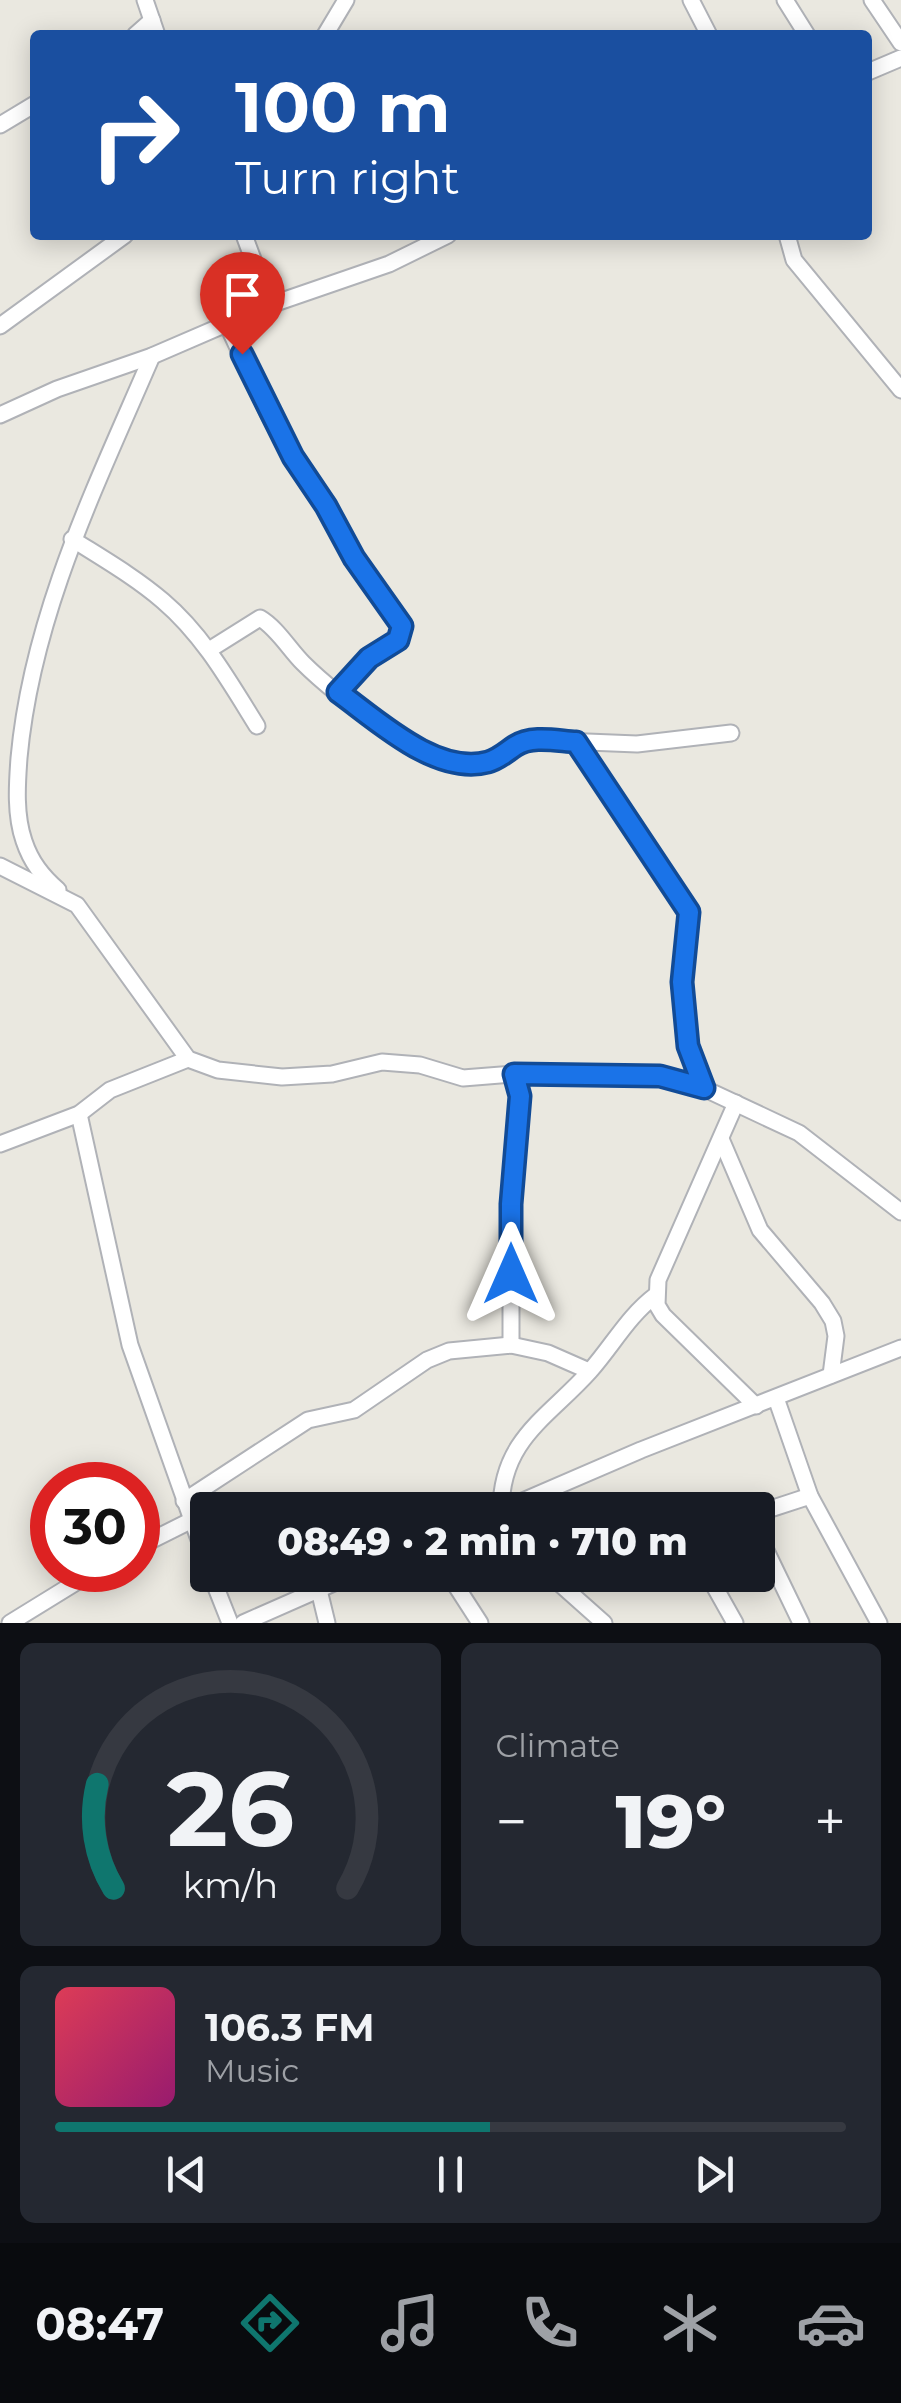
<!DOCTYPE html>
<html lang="en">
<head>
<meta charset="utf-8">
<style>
	:root { --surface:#171b24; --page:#242831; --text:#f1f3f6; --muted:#9ea1a6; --line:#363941; --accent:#0f766e }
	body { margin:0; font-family:Montserrat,sans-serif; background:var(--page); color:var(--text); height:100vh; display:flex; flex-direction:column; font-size:38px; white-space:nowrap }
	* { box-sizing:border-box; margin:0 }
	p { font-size:32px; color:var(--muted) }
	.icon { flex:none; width:55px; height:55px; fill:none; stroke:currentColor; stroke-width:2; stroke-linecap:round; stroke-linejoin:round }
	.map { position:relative; height:1623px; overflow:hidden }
	.side { display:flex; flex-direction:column; gap:20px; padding:20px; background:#0d0f14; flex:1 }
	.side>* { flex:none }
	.banner { position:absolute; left:30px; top:30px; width:842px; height:210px; border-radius:10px; box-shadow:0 5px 25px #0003; background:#1a4fa0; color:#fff; overflow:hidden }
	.speed { position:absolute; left:30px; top:1462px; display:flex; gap:20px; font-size:50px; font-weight:700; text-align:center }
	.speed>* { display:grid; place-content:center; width:130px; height:130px; border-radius:50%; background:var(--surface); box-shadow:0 5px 25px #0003; line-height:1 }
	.speed .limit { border:15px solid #d22; background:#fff; color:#111 }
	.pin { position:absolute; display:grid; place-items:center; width:85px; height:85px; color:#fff; margin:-102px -42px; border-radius:50% 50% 50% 0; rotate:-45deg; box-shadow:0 0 10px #0007 }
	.pin .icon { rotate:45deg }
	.me { position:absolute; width:110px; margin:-55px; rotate:0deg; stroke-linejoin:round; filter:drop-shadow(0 0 8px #0008) }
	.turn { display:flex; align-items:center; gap:35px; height:210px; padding:0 40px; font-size:45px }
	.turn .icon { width:130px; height:130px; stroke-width:2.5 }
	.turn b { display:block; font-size:70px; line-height:85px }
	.big { font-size:75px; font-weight:800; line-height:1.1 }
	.side .widget { flex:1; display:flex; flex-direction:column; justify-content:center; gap:15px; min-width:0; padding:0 35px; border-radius:15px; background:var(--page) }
	.side .dial { align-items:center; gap:0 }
	.dial svg { height:260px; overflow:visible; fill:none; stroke:var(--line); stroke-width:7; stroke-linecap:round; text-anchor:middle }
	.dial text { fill:var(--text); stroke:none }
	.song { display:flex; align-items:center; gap:30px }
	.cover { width:120px; height:120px; border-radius:15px; background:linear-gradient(135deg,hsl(350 70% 55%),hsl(320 70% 35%)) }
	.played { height:10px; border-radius:5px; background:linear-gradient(90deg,var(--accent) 55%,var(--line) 55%) }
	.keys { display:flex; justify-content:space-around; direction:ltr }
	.heat { display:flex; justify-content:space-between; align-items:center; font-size:55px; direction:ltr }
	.side .tiles { flex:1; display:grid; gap:20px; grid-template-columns:1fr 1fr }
	.widget:last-child { grid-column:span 2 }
	.trip { position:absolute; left:190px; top:1492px; width:585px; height:100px; border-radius:10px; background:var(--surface); box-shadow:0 5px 25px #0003; font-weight:800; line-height:100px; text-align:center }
	.tabs { display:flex; height:160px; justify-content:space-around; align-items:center; background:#090b0e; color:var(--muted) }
	.tabs .icon { width:70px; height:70px }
	.tabs .current { color:var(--accent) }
	.tabs b { font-size:45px; color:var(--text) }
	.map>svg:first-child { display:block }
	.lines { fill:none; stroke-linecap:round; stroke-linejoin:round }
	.minor-casing { stroke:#b0b2b7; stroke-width:19 }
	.minor { stroke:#fff; stroke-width:15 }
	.route-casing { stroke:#114b97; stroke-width:25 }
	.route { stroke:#1a73e8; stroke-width:18 }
</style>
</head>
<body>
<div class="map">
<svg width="901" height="1623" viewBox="0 0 901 1623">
	<rect width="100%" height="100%" fill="#eae8e0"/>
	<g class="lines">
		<defs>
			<g id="minor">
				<path d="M145 0 157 35"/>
				<path d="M691 0 709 35"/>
				<path d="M785 0 807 35"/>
				<path d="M872 0 901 43"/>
				<path d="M135 35 152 20"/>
				<path d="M325 35 346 0"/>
				<path d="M868 72 901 58"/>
				<path d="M0 125 35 104"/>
				<path d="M244 235 270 305"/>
				<path d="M787 235 794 260 901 390"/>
				<path d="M227 324 269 415 293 457 326 505 354 558 403 626 398 640 369 659 338 691"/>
				<path d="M0 326 125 235"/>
				<path d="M0 415 57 389 152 356 270 305 389 264 448 235"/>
				<path d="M72 539C102 558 135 577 163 601 203 635 229 681 257 726"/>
				<path d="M209 650 260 618C277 628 289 649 303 663 336 696 427 767 474 765 499 764 514 743 538 740L637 744 731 733"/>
				<path d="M576 742 689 912 682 982 688 1046 703 1088"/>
				<path d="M0 866 77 905 188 1059 218 1070 282 1077 332 1074 382 1062 420 1065 463 1078 513 1074 660 1076 703 1088 799 1133 901 1212"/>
				<path d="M58 890C42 876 31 862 24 841 15 815 17 785 19 758 32 615 96 486 152 356"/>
				<path d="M736 1103 658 1280 657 1305 663 1315 756 1406"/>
				<path d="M79 1114 130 1345 208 1565"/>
				<path d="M721 1139 760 1230 822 1303 833 1321 836 1336 831 1375"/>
				<path d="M0 1144 79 1114 110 1090 188 1059"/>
				<path d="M511 1345V1204L520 1096 513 1074"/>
				<path d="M776 1398 810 1496 879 1623"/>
				<path d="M184 1501 308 1420 354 1410 427 1360 449 1351 511 1345 548 1353 589 1371"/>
				<path d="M501 1510C501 1439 549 1417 590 1371 613 1345 628 1316 656 1295"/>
				<path d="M502 1510 641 1450 901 1348"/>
				<path d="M758 1513 810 1496"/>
				<path d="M758 1534 801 1623"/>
				<path d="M138 1547 190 1521"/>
				<path d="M211 1575 230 1623"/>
				<path d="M449 1575 480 1623"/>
				<path d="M550 1575 604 1623"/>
				<path d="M708 1575 735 1623"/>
				<path d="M319 1590 327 1623"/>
				<path d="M10 1623 96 1570"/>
				<path d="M243 1623 352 1575"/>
			</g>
		</defs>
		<use href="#minor" class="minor-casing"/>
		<use href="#minor" class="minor"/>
	</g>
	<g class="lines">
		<defs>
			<path id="route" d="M242 354 293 457 326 506 354 558 402 626 398 640 369 658 338 692C377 720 436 776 488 762 499 759 506 752 515 746 532 735 557 741 576 742L689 912 682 982 688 1046 704 1088 660 1076 514 1074 520 1096 511 1204V1274"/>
		</defs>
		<use href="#route" class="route-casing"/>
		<use href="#route" class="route"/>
	</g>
</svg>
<div class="speed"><div class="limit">30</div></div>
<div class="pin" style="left:242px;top:354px;background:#d93025"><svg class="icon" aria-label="arrive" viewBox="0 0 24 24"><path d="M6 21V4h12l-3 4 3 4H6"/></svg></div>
<svg class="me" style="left:511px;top:1274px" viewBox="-20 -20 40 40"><path d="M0-17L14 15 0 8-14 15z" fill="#1a73e8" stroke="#fff" stroke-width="4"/></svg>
<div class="trip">08:49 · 2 min · 710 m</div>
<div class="banner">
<div class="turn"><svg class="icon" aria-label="right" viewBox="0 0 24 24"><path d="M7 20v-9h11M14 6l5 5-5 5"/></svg><div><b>100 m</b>Turn right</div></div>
</div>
</div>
<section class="side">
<div class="tiles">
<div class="widget dial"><svg viewBox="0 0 100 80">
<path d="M14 69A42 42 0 1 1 86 69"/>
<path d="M14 69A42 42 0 0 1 9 37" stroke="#0f766e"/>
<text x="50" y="56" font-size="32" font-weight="700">26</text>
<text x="50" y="72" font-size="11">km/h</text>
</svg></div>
<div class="widget"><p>Climate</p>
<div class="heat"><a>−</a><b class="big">19°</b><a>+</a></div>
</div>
<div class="widget">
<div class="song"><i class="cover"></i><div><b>106.3 FM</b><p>Music</p></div></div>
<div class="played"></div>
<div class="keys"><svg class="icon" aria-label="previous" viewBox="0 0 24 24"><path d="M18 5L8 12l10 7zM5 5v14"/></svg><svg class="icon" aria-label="pause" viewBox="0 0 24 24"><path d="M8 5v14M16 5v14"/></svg><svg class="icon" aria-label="next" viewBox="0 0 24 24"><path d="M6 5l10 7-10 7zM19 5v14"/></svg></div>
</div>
</div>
</section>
<nav class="tabs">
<b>08:47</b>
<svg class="icon current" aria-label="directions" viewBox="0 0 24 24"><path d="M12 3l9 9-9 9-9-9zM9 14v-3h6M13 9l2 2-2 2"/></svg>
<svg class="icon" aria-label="music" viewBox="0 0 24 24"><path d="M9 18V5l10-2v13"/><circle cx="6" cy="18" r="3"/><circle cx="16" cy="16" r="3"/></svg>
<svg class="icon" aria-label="phone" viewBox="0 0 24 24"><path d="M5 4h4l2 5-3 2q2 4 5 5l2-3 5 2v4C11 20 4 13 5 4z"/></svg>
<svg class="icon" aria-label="climate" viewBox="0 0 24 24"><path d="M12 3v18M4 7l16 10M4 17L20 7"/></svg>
<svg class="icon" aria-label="car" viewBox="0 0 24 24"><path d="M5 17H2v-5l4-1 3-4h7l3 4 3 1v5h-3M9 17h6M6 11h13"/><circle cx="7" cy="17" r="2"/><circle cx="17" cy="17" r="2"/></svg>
</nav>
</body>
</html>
